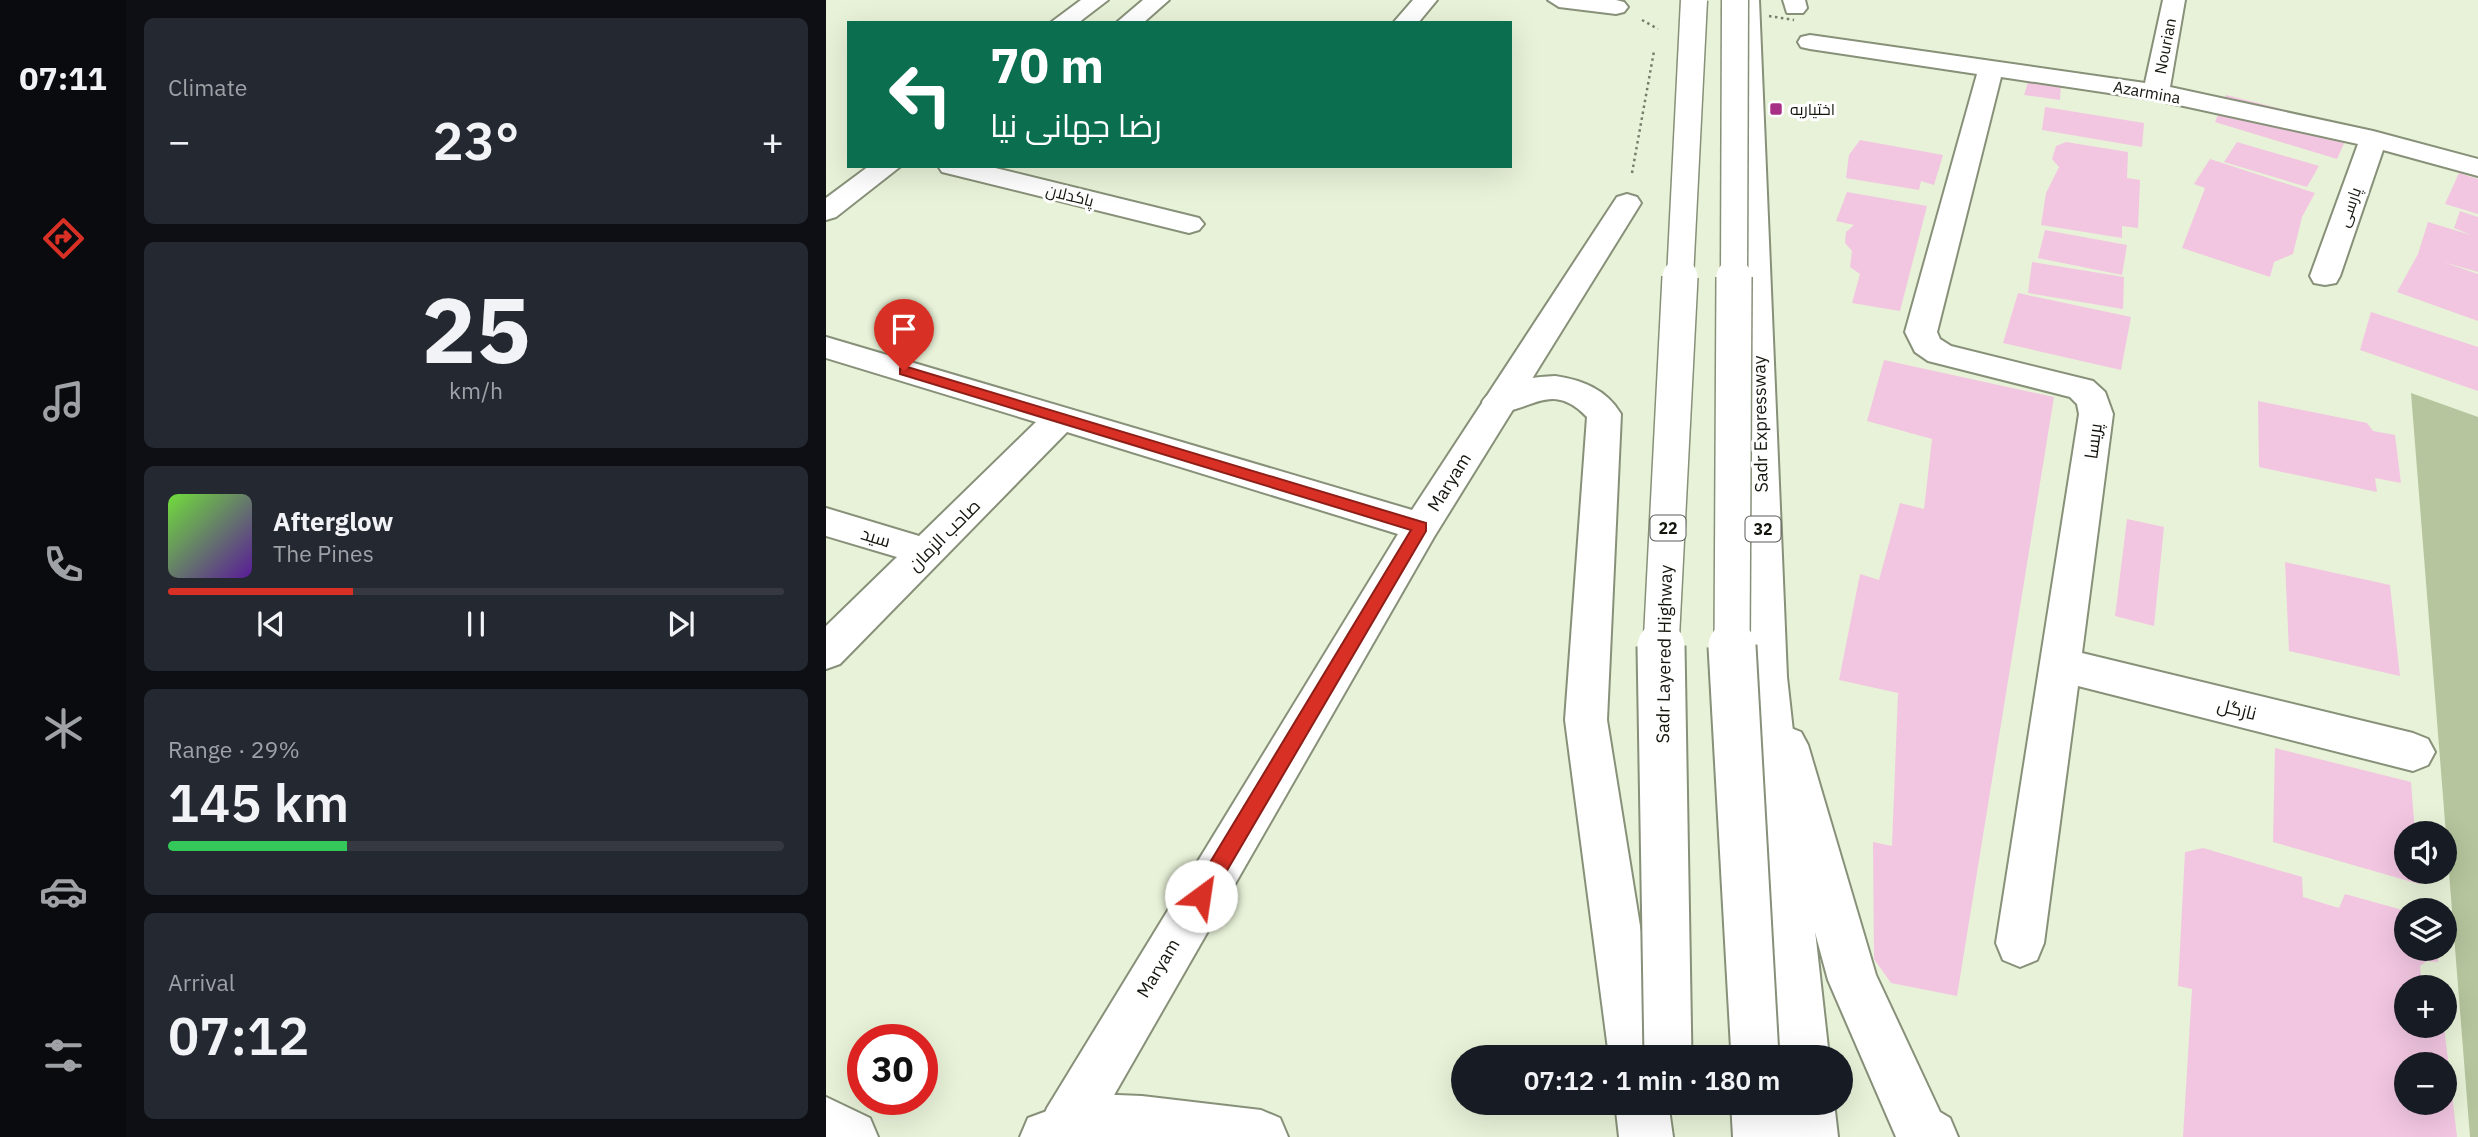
<!DOCTYPE html>
<html lang="en">
<head>
<meta charset="utf-8">
<style>
	:root { --surface:#171b24; --page:#242831; --text:#f1f3f6; --muted:#9ea1a6; --line:#363941; --accent:#d93025 }
	body { margin:0; font-family:"IBM Plex Sans",Cairo,sans-serif; background:var(--page); color:var(--text); height:100vh; display:flex; flex-direction:column; font-size:26px; white-space:nowrap }
	* { box-sizing:border-box; margin:0 }
	p { font-size:23px; color:var(--muted) }
	.icon { flex:none; width:38px; height:38px; fill:none; stroke:currentColor; stroke-width:2; stroke-linecap:round; stroke-linejoin:round }
	.map { position:relative; flex:1; overflow:hidden }
	.side { display:flex; flex-direction:column; gap:18px; padding:18px; background:#0d0f14; width:700px }
	.side>* { flex:none }
	.top-card { position:absolute; left:21px; top:21px; width:665px; height:147px; border-radius:0px; box-shadow:0 7px 28px #0002; background:#0b6e4f; color:#fff; overflow:hidden }
	.fabs { position:absolute; left:1568px; top:821px; display:grid; gap:14px }
	.fabs a { display:grid; place-items:center; width:63px; height:63px; border-radius:50%; background:var(--surface); box-shadow:0 7px 28px #0002; font-size:35px }
	.speed { position:absolute; left:21px; top:1024px; display:flex; gap:14px; font-size:35px; font-weight:700; text-align:center }
	.speed>* { display:grid; place-content:center; width:91px; height:91px; border-radius:50%; background:var(--surface); box-shadow:0 7px 28px #0002; line-height:1 }
	.speed .limit { border:10px solid #d22; background:#fff; color:#111 }
	.pin { position:absolute; display:grid; place-items:center; width:60px; height:60px; color:#fff; margin:-72px -30px; border-radius:50% 50% 50% 0; rotate:-45deg; box-shadow:0 0 7px #0007 }
	.pin .icon { rotate:45deg }
	.me { position:absolute; width:77px; margin:-38px; rotate:31deg; stroke-linejoin:round; filter:drop-shadow(0 0 5px #0008) }
	.turn { display:flex; align-items:center; gap:24px; height:147px; padding:0 28px; font-size:32px }
	.turn .icon { width:91px; height:91px; stroke-width:2.5 }
	.turn b { display:block; font-size:49px; line-height:60px }
	.big { font-size:52px; font-weight:600; line-height:1.1 }
	.side .card { flex:1; display:flex; flex-direction:column; justify-content:center; gap:10px; min-width:0; padding:0 24px; border-radius:10px; background:var(--page) }
	.side .dial { align-items:center; gap:0 }
	.dial b { font-size:91px; line-height:1 }
	.song { display:flex; align-items:center; gap:21px }
	.cover { width:84px; height:84px; border-radius:10px; background:linear-gradient(135deg,hsl(100 70% 55%),hsl(270 70% 35%)) }
	.played { height:7px; border-radius:4px; background:linear-gradient(90deg,var(--accent) 30%,var(--line) 30%) }
	.keys { display:flex; justify-content:space-around; direction:ltr }
	.heat { display:flex; justify-content:space-between; align-items:center; font-size:38px; direction:ltr }
	.charge { height:10px; border-radius:5px; background:linear-gradient(90deg,#34c759 29%,var(--line) 0) }
	.trip { position:absolute; left:625px; top:1045px; width:402px; height:70px; border-radius:35px; background:var(--surface); box-shadow:0 7px 28px #0002; font-weight:600; line-height:70px; text-align:center }
	main { display:flex; flex:1; min-height:0 }
	.tabs { display:flex; flex-direction:column; width:126px; justify-content:space-around; align-items:center; background:#090b0e; color:var(--muted) }
	.tabs .icon { width:49px; height:49px }
	.tabs .current { color:var(--accent) }
	.tabs b { font-size:32px; color:var(--text) }
	.map>svg:first-child { display:block }
	.green { fill:#b6c59d }
	.building { fill:#f2c6e1; fill-rule:evenodd }
	.lines { fill:none; stroke-linecap:round; stroke-linejoin:round }
	.minor-casing { stroke:#879078; stroke-width:4 }
	.major-casing { stroke:#879078; stroke-width:4 }
	.highway-casing { stroke:#879078; stroke-width:4 }
	.path { stroke:#777d6c; stroke-width:2.5; stroke-dasharray:2.5 3.5; stroke-linecap:butt }
	.minor { fill:#fff; fill-rule:evenodd }
	.major { fill:#fff; fill-rule:evenodd }
	.highway { fill:#fff; fill-rule:evenodd }
	.highway-bridge-far2-casing { stroke:#879078; stroke-width:29; stroke-linecap:butt }
	.highway-bridge-far1-casing { stroke:#879078; stroke-width:38; stroke-linecap:butt }
	.highway-bridge-casing { stroke:#879078; stroke-width:51; stroke-linecap:butt }
	.path-bridge { stroke:#777d6c; stroke-width:2.5; stroke-dasharray:2.5 3.5; stroke-linecap:butt }
	.highway-bridge-far2 { stroke:#fff; stroke-width:26 }
	.highway-bridge-far1 { stroke:#fff; stroke-width:35 }
	.highway-bridge { stroke:#fff; stroke-width:47 }
	.route { fill:#d93025; stroke:#8d1f18; stroke-width:2 }
	.poi-dot { fill:#a72f85; stroke:#fff; stroke-width:2.5 }
	.labels { text-anchor:middle; dominant-baseline:central; stroke-width:6; stroke-linejoin:round; paint-order:stroke }
	.far-street-label { font-size:16px; fill:#13160d; stroke:#fff }
	.far-poi-label { font-size:16px; fill:#13160d; stroke:#fff; text-anchor:start }
	.shield { fill:#fff; stroke:#5a5c56; stroke-width:2 }
	.shield-label { font-size:16px; font-weight:bold; fill:#13160d }
	.street-label { font-size:18px; fill:#13160d; stroke:#fff }
</style>
</head>
<body>
<main>
<nav class="tabs">
<b>07:11</b>
<svg class="icon current" aria-label="directions" viewBox="0 0 24 24"><path d="M12 3l9 9-9 9-9-9zM9 14v-3h6M13 9l2 2-2 2"/></svg>
<svg class="icon" aria-label="music" viewBox="0 0 24 24"><path d="M9 18V5l10-2v13"/><circle cx="6" cy="18" r="3"/><circle cx="16" cy="16" r="3"/></svg>
<svg class="icon" aria-label="phone" viewBox="0 0 24 24"><path d="M5 4h4l2 5-3 2q2 4 5 5l2-3 5 2v4C11 20 4 13 5 4z"/></svg>
<svg class="icon" aria-label="climate" viewBox="0 0 24 24"><path d="M12 3v18M4 7l16 10M4 17L20 7"/></svg>
<svg class="icon" aria-label="car" viewBox="0 0 24 24"><path d="M5 17H2v-5l4-1 3-4h7l3 4 3 1v5h-3M9 17h6M6 11h13"/><circle cx="7" cy="17" r="2"/><circle cx="17" cy="17" r="2"/></svg>
<svg class="icon" aria-label="filters" viewBox="0 0 24 24"><path d="M4 7h16M4 17h16"/><circle cx="9" cy="7" r="2"/><circle cx="15" cy="17" r="2"/></svg>
</nav>
<section class="side">
<div class="card"><p>Climate</p>
<div class="heat"><a>−</a><b class="big">23°</b><a>+</a></div>
</div>
<div class="card dial"><b>25</b><p>km/h</p></div>
<div class="card">
<div class="song"><i class="cover"></i><div><b>Afterglow</b><p>The Pines</p></div></div>
<div class="played"></div>
<div class="keys"><svg class="icon" aria-label="previous" viewBox="0 0 24 24"><path d="M18 5L8 12l10 7zM5 5v14"/></svg><svg class="icon" aria-label="pause" viewBox="0 0 24 24"><path d="M8 5v14M16 5v14"/></svg><svg class="icon" aria-label="next" viewBox="0 0 24 24"><path d="M6 5l10 7-10 7zM19 5v14"/></svg></div>
</div>
<div class="card"><p>Range · 29%</p><b class="big">145 km</b><div class="charge"></div></div>
<div class="card"><p>Arrival</p><b class="big">07:12</b></div>
</section>
<div class="map">
<svg width="1652" height="1137" viewBox="0 0 1652 1137">
	<rect width="100%" height="100%" fill="#e8f2d8"/>
	<path class="green" d="M1585 393 1652 417V1137H1644Z"/>
	<g class="building">
		<path d="M1203 79 1235 82 1234 100 1198 95Z"/>
		<path d="M1400 95 1460 110 1524 130 1511 159 1389 122Z"/>
		<path d="M1219 107 1318 123 1316 147 1216 130Z"/>
		<path d="M1034 140 1117 155 1108 185 1095 181 1093 190 1020 178 1023 155Z"/>
		<path d="M1240 142 1302 152 1301 178 1314 180 1312 228 1296 226V238L1215 225 1220 193 1233 167 1226 159 1230 146Z"/>
		<path d="M1411 142 1493 166 1481 187 1398 162Z"/>
		<path d="M1384 159 1489 193 1476 217 1467 254 1448 262 1444 277 1356 248 1379 188 1368 184Z"/>
		<path d="M1633 173 1652 179V214L1619 204Z"/>
		<path d="M1021 192 1101 206 1074 311 1026 303 1034 274 1024 267 1026 251 1019 243 1020 232 1028 225 1010 221Z"/>
		<path d="M1634 211 1652 217V272L1617 262 1652 274V321L1571 292 1592 254 1602 222 1645 235 1628 228Z"/>
		<path d="M1219 230 1301 245 1296 275 1212 258Z"/>
		<path d="M1206 262 1298 277 1297 309 1202 293Z"/>
		<path d="M1192 293 1305 317 1295 370 1177 343Z"/>
		<path d="M1545 312 1652 347V391L1534 350Z"/>
		<path d="M1058 360 1228 397 1131 996 1065 983 1048 959 1047 842 1066 846 1072 693 1013 680 1034 574 1053 580 1074 503 1098 509 1106 439 1041 421Z"/>
		<path d="M1432 401 1541 423 1547 431 1569 435 1575 483 1549 478 1551 492 1433 467Z"/>
		<path d="M1301 519 1338 527 1328 626 1289 616Z"/>
		<path d="M1459 562 1564 585 1574 676 1463 651Z"/>
		<path d="M1449 748 1585 782 1589 833H1580V872H1592L1593 884 1447 842Z"/>
		<path d="M1377 848 1476 877 1477 897 1513 908 1519 894 1580 911V948H1611L1612 962 1601 961 1594 966 1595 979 1602 987H1580V1026H1618L1631 1137H1357L1366 989 1352 986 1359 852ZM1580 1064H1619V1102H1580Z"/>
	</g>
	<g class="lines">
		<defs>
			<g id="minor">
				<path d="M255 0H282L252 23H224Z"/>
				<path d="M317 0H343L317 23H290Z"/>
				<path d="M587 0H611L592 23H567Z"/>
				<path d="M722 0H790L798 2 802 7 798 12 790 14 733 7Z"/>
				<path d="M957 0H979L981 8 977 13H961Z"/>
				<path d="M1337 0H1359L1344 87 1547 131 1652 159V176L1557 150 1514 276 1510 283 1499 285 1488 283 1484 276 1532 144 1330 100 1175 77 1111 332 1114 339 1125 346 1267 381 1279 392 1287 414 1256 653 1587 733 1602 739 1609 752 1602 765 1587 771 1252 686 1218 943 1211 960 1194 967 1177 960 1170 943 1253 414 1251 404 1244 397 1102 361 1089 352 1079 332 1151 74 984 49 975 47 972 42 975 37 984 35 1319 83Z"/>
				<path d="M43 166H75L10 217 0 220V198Z"/>
				<path d="M112 166H161L373 218 378 224 373 230 363 233 116 172Z"/>
				<path d="M801 194 811 197 815 203 608 537 264 1137H217L213 1127 221 1108 572 534 241 432 14 664 0 669V626L71 557 0 536V508L93 536 210 422 0 358V337L586 510 787 203 791 197Z"/>
				<path d="M0 1097 44 1118 52 1137H0Z"/>
			</g>
			<g id="major">
				<path d="M960 726 975 732 982 745 1050 975 1114 1112 1124 1118 1132 1137H1070L1002 980 938 745 945 732Z"/>
				<path d="M267 1094 316 1096 435 1110 454 1118 462 1137H194L202 1118Z"/>
			</g>
			<g id="highway">
				<path d="M911 0H933L961 677 1003 1057H951L919 677Z"/>
				<path d="M729 376C756 380 780 389 795 414L781 720 835 1057H783L739 720 761 417C721 375 699 421 661 410L656 402C669 381 706 377 729 376Z"/>
				<path d="M789 1102H842L847 1137H793Z"/>
				<path d="M905 1102H1008L1012 1137H907Z"/>
			</g>
		</defs>
		<use href="#minor" class="minor-casing"/>
		<use href="#major" class="major-casing"/>
		<use href="#highway" class="highway-casing"/>
		<g class="path">
			<path d="M816 20 832 29"/>
			<path d="M806 173 828 51"/>
		</g>
		<use href="#minor" class="minor"/>
		<use href="#major" class="major"/>
		<use href="#highway" class="highway"/>
		<defs>
			<g id="highway-bridge-far2">
				<path d="M854 278 868 0"/>
				<path d="M908 278 909 0"/>
			</g>
			<g id="highway-bridge-far1">
				<path d="M835 647 854 277"/>
				<path d="M906 647 908 277"/>
			</g>
			<g id="highway-bridge">
				<path d="M835 646 842 1057"/>
				<path d="M906 646 929 1057"/>
			</g>
		</defs>
		<use href="#highway-bridge-far2" class="highway-bridge-far2-casing"/>
		<use href="#highway-bridge-far1" class="highway-bridge-far1-casing"/>
		<use href="#highway-bridge" class="highway-bridge-casing"/>
		<path class="path-bridge" d="M943 16 968 20"/>
		<use href="#highway-bridge-far2" class="highway-bridge-far2"/>
		<use href="#highway-bridge-far1" class="highway-bridge-far1"/>
		<use href="#highway-bridge" class="highway-bridge"/>
	</g>
	<path class="route" d="M78 366 600 523V531L382 903 375 905 368 903 365 896 368 889 585 530 74 374V368Z"/>
	<rect class="poi-dot" x="943" y="102" width="14" height="14" rx="3.5"/>
	<g class="labels">
		<g class="far-street-label">
			<text transform="translate(1339 46) rotate(-79)">Nourian</text>
			<text transform="translate(1321 92) rotate(10)">Azarmina</text>
			<text transform="translate(244 195) rotate(14)">پاکدلان</text>
			<text transform="translate(1523 207) rotate(-71)">پارسی</text>
		</g>
		<g class="far-poi-label">
			<text x="964" y="109">اختیاریه</text>
		</g>
		<g class="shield">
			<rect x="824.5" y="515.5" width="35" height="25" rx="5"/>
			<rect x="919.5" y="516.5" width="35" height="25" rx="5"/>
		</g>
		<g class="shield-label">
			<text x="842" y="528">22</text>
			<text x="937" y="529">32</text>
		</g>
		<g class="street-label">
			<text transform="translate(934 424) rotate(-91)">Sadr Expressway</text>
			<text transform="translate(1267 441) rotate(-82)">پریسا</text>
			<text transform="translate(623 482) rotate(-58)">Maryam</text>
			<text transform="translate(118 535) rotate(-45)">صاحب الزمان</text>
			<text transform="translate(50 537) rotate(17)">سید</text>
			<text transform="translate(838 654) rotate(-89)">Sadr Layered Highway</text>
			<text transform="translate(1411 709) rotate(14)">نازگل</text>
			<text transform="translate(332 968) rotate(-59)">Maryam</text>
		</g>
	</g>
</svg>
<div class="fabs">
<a><svg class="icon" aria-label="sound" viewBox="0 0 24 24"><path d="M4 9h4l5-4v14l-5-4H4zM17 9q2 3 0 6"/></svg></a>
<a><svg class="icon" aria-label="layers" viewBox="0 0 24 24"><path d="M12 4l9 5-9 5-9-5zM3 14l9 5 9-5"/></svg></a>
<a>+</a>
<a>−</a>
</div>
<div class="speed"><div class="limit">30</div></div>
<div class="pin" style="left:78px;top:371px;background:#d93025"><svg class="icon" aria-label="arrive" viewBox="0 0 24 24"><path d="M6 21V4h12l-3 4 3 4H6"/></svg></div>
<svg class="me" style="left:375px;top:896px" viewBox="-20 -20 40 40"><circle r="19" fill="#fff"/><path d="M0-13L10 11 0 6-10 11z" fill="#d93025"/></svg>
<div class="trip">07:12 · 1 min · 180 m</div>
<div class="top-card">
<div class="turn"><svg class="icon" aria-label="left" viewBox="0 0 24 24"><path d="M17 20v-9H6M10 6l-5 5 5 5"/></svg><div><b>70 m</b>رضا جهانی نیا</div></div>
</div>
</div>
</main>
</body>
</html>
